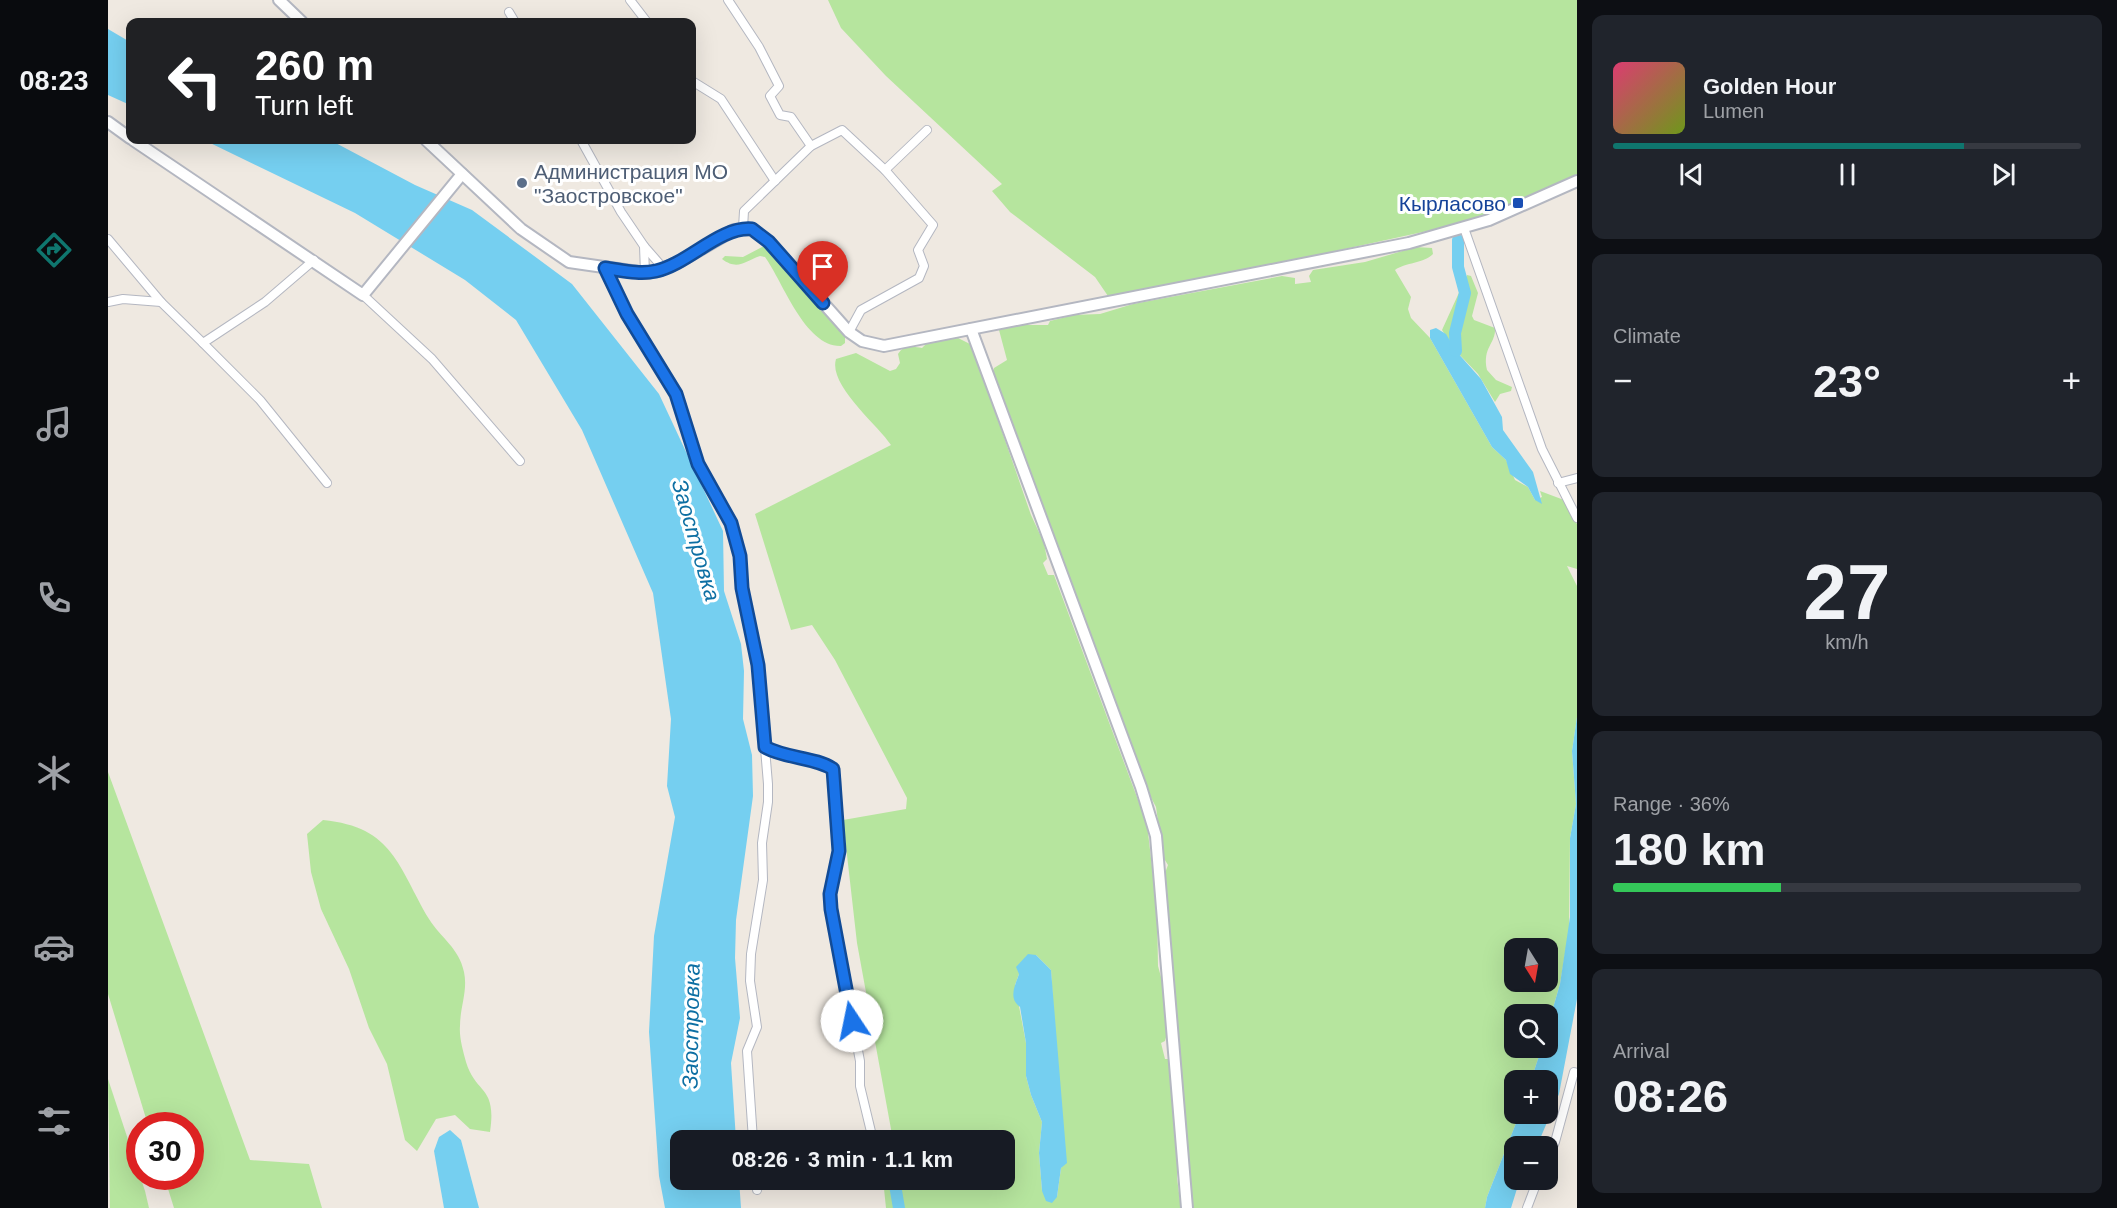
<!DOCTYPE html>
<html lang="en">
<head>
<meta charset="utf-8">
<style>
	:root { --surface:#171b24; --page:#20242c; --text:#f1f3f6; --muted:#9ea1a6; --line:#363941; --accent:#0f766e }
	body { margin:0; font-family:Arial,sans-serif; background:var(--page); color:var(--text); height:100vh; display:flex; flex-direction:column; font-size:22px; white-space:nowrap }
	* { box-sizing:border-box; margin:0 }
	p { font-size:20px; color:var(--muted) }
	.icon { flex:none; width:33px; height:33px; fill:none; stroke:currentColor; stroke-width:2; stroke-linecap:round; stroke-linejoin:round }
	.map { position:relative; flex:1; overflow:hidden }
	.sheet { display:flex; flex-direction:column; gap:15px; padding:15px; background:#0d0f14; width:540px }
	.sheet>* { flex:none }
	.guide { position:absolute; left:18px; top:18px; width:570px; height:126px; border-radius:12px; box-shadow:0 6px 24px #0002; background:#202124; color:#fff; overflow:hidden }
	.needle { width:39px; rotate:169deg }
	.tools { position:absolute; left:1396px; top:938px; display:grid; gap:12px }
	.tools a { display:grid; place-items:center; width:54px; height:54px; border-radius:12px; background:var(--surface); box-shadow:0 6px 24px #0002; font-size:30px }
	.speed { position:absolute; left:18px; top:1112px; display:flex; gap:12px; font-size:30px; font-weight:700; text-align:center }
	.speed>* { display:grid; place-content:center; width:78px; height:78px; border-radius:50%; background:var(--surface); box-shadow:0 6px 24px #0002; line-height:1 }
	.speed .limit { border:9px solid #d22; background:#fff; color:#111 }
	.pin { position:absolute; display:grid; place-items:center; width:51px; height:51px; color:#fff; margin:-62px -26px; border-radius:50% 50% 50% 0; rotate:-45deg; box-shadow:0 0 6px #0007 }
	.pin .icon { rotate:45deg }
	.me { position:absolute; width:66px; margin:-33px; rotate:349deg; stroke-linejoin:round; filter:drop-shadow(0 0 4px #0008) }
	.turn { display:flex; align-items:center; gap:21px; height:126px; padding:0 30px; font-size:27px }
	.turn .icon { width:78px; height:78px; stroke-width:2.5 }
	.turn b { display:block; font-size:42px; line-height:51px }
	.big { font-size:45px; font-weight:700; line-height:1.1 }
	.sheet .widget { flex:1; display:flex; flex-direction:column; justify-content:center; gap:9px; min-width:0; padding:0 21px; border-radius:12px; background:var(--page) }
	.sheet .dial { align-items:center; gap:0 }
	.dial b { font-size:78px; line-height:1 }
	.song { display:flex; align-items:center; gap:18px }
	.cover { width:72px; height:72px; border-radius:9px; background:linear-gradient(135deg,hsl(340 70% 55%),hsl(80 70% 35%)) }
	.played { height:6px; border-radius:3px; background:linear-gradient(90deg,var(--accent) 75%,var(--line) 75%) }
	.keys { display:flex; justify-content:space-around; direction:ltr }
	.heat { display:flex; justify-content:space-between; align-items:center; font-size:33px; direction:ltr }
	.charge { height:9px; border-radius:4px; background:linear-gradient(90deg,#34c759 36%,var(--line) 0) }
	.trip { position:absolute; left:562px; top:1130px; width:345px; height:60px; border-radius:12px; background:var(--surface); box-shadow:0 6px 24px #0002; font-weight:700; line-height:60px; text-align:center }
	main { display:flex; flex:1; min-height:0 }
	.menu { display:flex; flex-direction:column; width:108px; justify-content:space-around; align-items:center; background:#090b0e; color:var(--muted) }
	.menu .icon { width:42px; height:42px }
	.menu .active { color:var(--accent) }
	.menu b { font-size:27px; color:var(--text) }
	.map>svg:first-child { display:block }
	.green { fill:#b6e59e; fill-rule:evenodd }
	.water { fill:#75cff0 }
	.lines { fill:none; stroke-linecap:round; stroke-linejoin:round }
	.river { stroke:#75cff0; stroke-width:12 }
	.street-casing { stroke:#b4b7c1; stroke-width:10 }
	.secondary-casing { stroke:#b4b7c1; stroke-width:14 }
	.street { stroke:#fff; stroke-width:8 }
	.secondary { stroke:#fff; stroke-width:10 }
	.route-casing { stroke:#114b97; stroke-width:15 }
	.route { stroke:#1a73e8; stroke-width:10 }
	.service-dot { fill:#5c6f8a; stroke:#fff; stroke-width:2 }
	.transit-dot { fill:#1a4fb4; stroke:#fff; stroke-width:2 }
	.labels { text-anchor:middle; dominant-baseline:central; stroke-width:6; stroke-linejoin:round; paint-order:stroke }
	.service-label { font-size:21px; fill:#4e5e75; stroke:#fff; text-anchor:start }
	.transit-label { font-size:21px; fill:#164399; stroke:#fff; text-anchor:end }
	.water-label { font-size:22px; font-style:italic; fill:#0d6fa3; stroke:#fff }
</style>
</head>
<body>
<main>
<nav class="menu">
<b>08:23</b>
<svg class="icon active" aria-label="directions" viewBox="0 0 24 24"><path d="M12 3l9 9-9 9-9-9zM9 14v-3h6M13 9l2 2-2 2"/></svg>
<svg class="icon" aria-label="music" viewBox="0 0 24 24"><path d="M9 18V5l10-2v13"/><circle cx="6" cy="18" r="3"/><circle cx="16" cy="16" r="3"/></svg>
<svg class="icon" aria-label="phone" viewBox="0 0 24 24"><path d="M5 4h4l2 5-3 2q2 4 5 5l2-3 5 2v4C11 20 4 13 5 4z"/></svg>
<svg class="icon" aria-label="climate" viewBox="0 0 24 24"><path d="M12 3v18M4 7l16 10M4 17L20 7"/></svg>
<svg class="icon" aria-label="car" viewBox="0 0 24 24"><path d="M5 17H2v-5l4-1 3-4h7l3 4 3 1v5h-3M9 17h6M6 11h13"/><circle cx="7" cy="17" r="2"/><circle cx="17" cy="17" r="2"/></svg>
<svg class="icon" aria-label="filters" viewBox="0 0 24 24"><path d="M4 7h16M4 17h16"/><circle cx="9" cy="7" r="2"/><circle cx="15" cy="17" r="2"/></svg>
</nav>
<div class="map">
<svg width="1469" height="1208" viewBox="0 0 1469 1208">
	<rect width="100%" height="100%" fill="#efe9e1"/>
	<g class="green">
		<path d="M720 0H1469V175L1408 203 1356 223 1177 262 1000 296 987 277 902 212 884 191 894 184 778 76 733 28Z"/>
		<path d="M658 245 737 335V343L733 346C697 347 675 282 657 257L652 256C637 261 630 271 614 259L617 256 635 257Z"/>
		<path d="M1308 247 1324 248 1325 254C1315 264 1298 262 1287 270L1303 297 1300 309 1303 318 1322 338 1384 447 1398 460 1407 480 1420 487 1427 500 1434 497 1432 491 1456 500 1469 524V569L1459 566 1469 586V717L1464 751 1468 804 1462 838 1461 930 1452 984 1440 1025V1014H1407V1047H1434L1423 1080H1407V1113H1412L1379 1197 1377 1208H1083L1057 873 1060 865 1055 857 1048 807 1037 786 884 375 886 368 899 360 891 330 904 325H940L942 321 966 315 992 314 1025 304 1174 276 1187 278V284L1203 282 1201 276 1205 270 1257 262ZM1407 948H1440V981H1407Z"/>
		<path d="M1359 275 1363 276 1370 293 1364 316 1366 320 1387 328C1388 344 1374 347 1379 370L1388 380 1404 387 1403 391 1392 394 1387 402 1370 374 1348 351 1334 330Z"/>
		<path d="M850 338 864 345 923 515 936 543 939 559 935 563 940 575H946L1039 824 1049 910 1050 966 1056 988 1059 1034 1057 1041 1053 1043 1057 1059H1062L1070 1162 1069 1178 1073 1208H778L775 1179H897V1140H785L749 943 735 820 798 809 799 798 727 660 704 625 683 630 647 514 783 445C770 425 720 385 728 359L748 353 782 371 788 369 792 363 790 354C795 345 805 346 814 348L820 342ZM928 955 943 970 955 1165 953 1168 949 1197 934 1191 931 1153 934 1122 923 1095 918 1076V1043L907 985 911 974Z"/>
		<path d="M0 772 142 1160 201 1164 214 1208H66L56 1176H82V1125H40L0 994Z"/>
		<path d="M215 820C286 827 290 867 321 919 333 938 351 948 356 972 360 991 352 1007 352 1026 351 1037 355 1051 358 1062 368 1095 389 1085 382 1132L362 1129 347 1115 328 1119 309 1151 297 1140 279 1064 261 1028 241 969 213 909 203 872 199 834Z"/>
		<path d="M0 1079 37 1191 41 1208H2Z"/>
	</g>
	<g class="water">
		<path d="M0 29 22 42V105L0 95Z"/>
		<path d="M96 140H222L307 185 364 210 464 284 551 394 615 531 616 591 633 644 636 671 635 719 644 755 645 796 628 920 627 958 632 1018 623 1063 628 1140H573V1179H631L633 1208H557L551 1176 541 1032 546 936 567 817 559 786 563 719 545 593 474 430 408 320 357 280 247 213Z"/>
		<path d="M1328 328 1338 334 1348 351 1373 379 1394 417 1395 430 1425 472 1434 504 1427 500 1420 487 1402 474 1398 460 1384 447 1322 338V330Z"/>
		<path d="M1469 717V999L1451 1094 1429 1146H1407V1179H1412L1403 1208H1377L1379 1197 1412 1113H1440V1080H1423L1434 1047H1440V1025L1452 984 1462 917V838L1468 804 1464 751Z"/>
		<path d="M920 954 928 955 943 970 959 1163 953 1168 949 1197 944 1203 938 1201 934 1191 931 1153 934 1122 923 1095 918 1076V1043L912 1007C900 998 907 986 911 974L908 967Z"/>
		<path d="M342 1130 353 1140 371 1208H336L326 1151 331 1137Z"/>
	</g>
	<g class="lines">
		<g class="river">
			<path d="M1348 351 1347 333 1357 293 1350 267V240"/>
			<path d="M786 1179 791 1208"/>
		</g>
		<defs>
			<g id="street">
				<path d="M522 0 539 22"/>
				<path d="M620 0 651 47 671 86 662 96 672 115 683 117 703 146"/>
				<path d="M401 12 407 22"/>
				<path d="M584 81 613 99 667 181"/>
				<path d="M473 140 513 212 536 246 537 273"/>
				<path d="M635 228 636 211 703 146 734 130 777 170 819 130"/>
				<path d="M1356 228 1434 449 1469 518"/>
				<path d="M0 239 53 302"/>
				<path d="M536 246 556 269"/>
				<path d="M497 268 519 314 568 394 590 464 623 523 632 556 634 588 650 665 660 784V802L654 843 655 880 643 954 642 981 649 1027 639 1051 645 1140"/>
				<path d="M255 295 324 359 412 461"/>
				<path d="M0 302 15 299 53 302 95 343 157 302 206 260"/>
				<path d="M741 332 753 310 811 278 816 266 810 250 825 225 777 170"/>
				<path d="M95 343 152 400 219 483"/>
				<path d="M1450 483 1469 478"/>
				<path d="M657 747 672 755 721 766 725 769 728 777 731 851 722 894 723 909 752 1061V1086L765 1140"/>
				<path d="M1440 1158 1447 1142 1466 1072 1469 1073"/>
				<path d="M648 1179 649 1190"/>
				<path d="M1419 1208 1430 1179"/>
			</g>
			<g id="secondary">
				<path d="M171 0 194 22"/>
				<path d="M0 122 22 138"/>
				<path d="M25 140 255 295 354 174"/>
				<path d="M318 140 413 229 461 262 537 273 550 271 573 261 626 230 644 229 661 242 741 332 754 341 776 346 1301 243 1381 220 1469 181"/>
				<path d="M863 329 1033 787 1048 836 1079 1208"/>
			</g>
		</defs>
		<use href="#street" class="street-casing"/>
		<use href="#secondary" class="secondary-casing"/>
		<use href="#street" class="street"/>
		<use href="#secondary" class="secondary"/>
	</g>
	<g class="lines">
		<defs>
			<path id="route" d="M715 303 661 242 644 229C612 226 580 264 548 271 531 275 513 270 497 268L519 314 568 394 590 464 623 523 632 556 634 588 650 665 657 747C679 759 707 757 725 769L731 851 722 894 723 909 744 1021"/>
		</defs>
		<use href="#route" class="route-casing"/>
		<use href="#route" class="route"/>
	</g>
	<circle class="service-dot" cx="414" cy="183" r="6"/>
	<rect class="transit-dot" x="1404" y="197" width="12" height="12" rx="3"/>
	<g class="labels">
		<g class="service-label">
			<text x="426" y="171">Администрация МО<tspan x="426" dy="24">"Заостровское"</tspan></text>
		</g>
		<g class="transit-label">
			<text x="1398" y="203">Кырласово</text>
		</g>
		<g class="water-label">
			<text transform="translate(588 540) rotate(74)">Заостровка</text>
			<text transform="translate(583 1026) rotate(-89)">Заостровка</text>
		</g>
	</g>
</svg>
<div class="tools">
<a><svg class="needle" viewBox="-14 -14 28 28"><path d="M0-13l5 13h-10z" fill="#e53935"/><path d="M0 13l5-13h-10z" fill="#9ea1a6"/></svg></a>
<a><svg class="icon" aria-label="search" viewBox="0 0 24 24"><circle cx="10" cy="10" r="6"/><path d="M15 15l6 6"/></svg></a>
<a>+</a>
<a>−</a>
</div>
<div class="speed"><div class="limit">30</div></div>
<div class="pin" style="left:715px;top:303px;background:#d93025"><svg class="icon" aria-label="arrive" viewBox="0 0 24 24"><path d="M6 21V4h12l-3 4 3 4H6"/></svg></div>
<svg class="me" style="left:744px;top:1021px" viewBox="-20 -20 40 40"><circle r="19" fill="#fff"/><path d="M0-13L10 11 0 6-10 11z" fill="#1a73e8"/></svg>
<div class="trip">08:26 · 3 min · 1.1 km</div>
<div class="guide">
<div class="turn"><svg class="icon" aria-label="left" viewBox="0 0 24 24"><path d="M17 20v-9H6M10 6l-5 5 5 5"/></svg><div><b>260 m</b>Turn left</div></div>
</div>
</div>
<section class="sheet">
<div class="widget">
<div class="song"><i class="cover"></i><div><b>Golden Hour</b><p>Lumen</p></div></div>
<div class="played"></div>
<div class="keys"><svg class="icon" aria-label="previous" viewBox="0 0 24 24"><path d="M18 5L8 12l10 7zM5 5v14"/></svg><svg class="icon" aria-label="pause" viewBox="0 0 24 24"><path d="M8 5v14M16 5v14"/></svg><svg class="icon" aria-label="next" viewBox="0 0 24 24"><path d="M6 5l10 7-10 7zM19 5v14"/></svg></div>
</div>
<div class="widget"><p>Climate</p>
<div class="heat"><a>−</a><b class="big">23°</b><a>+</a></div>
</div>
<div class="widget dial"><b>27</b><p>km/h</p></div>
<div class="widget"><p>Range · 36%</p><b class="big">180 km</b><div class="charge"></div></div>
<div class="widget"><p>Arrival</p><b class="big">08:26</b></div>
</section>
</main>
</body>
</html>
